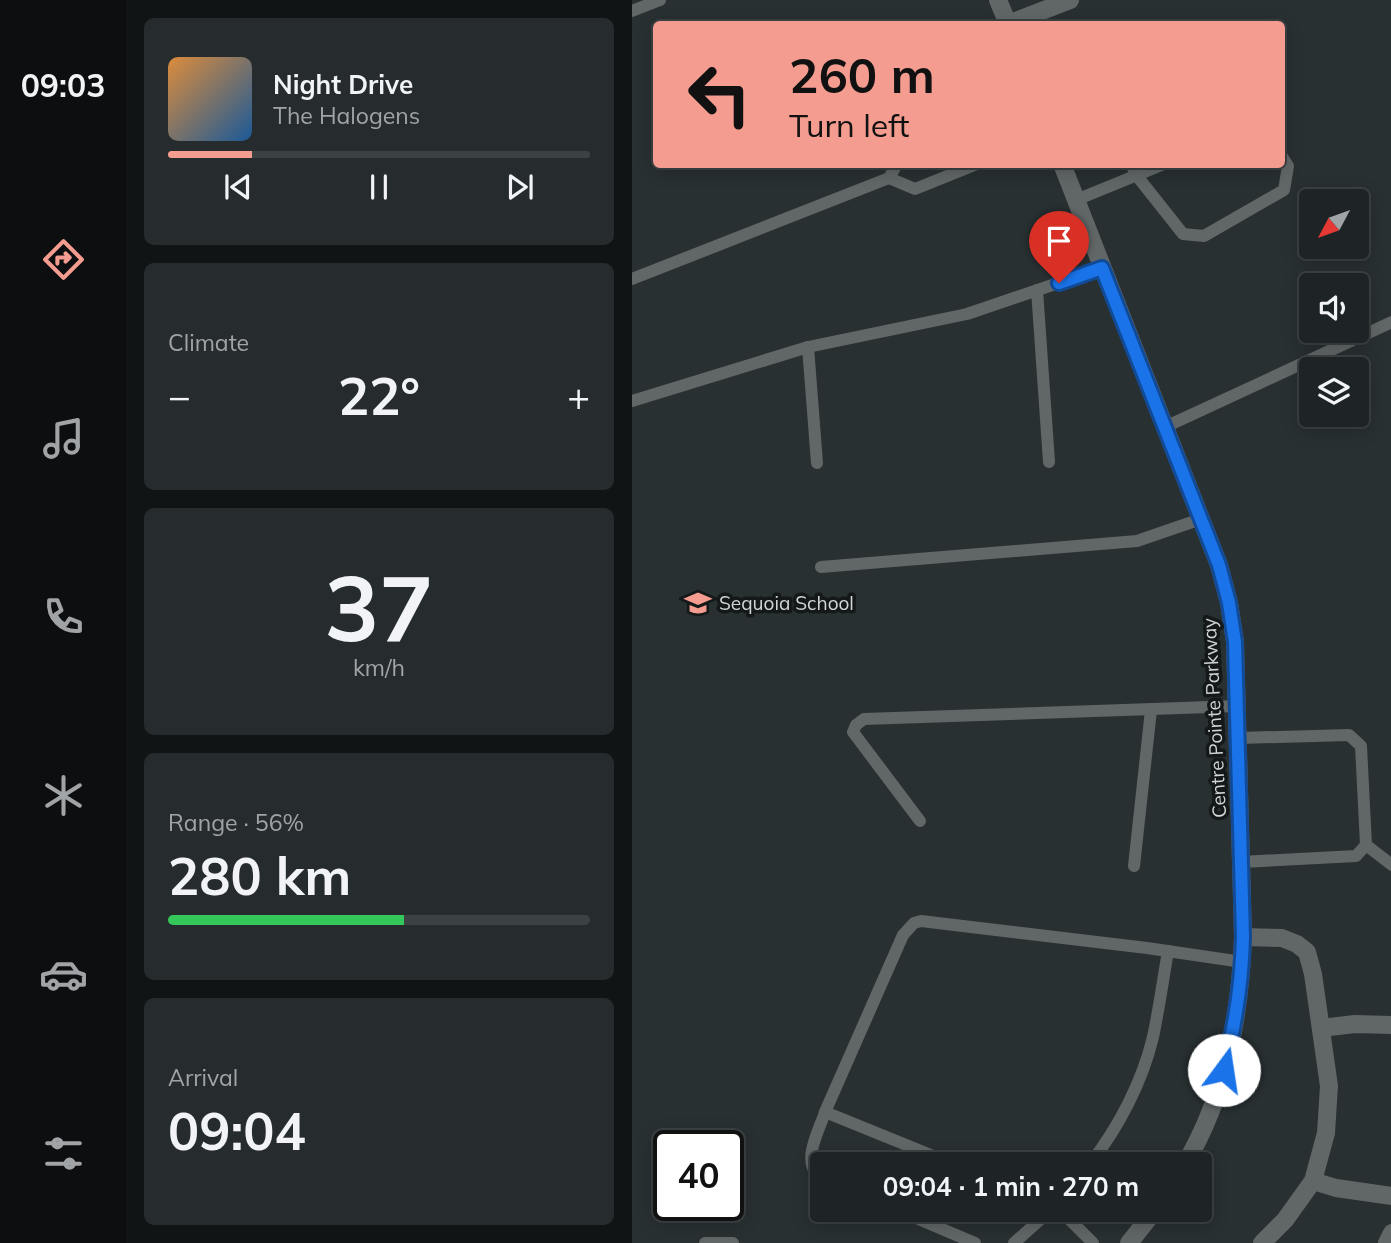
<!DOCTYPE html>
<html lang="en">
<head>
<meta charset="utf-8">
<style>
	:root { --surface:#1e2426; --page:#262c2e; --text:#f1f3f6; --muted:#a1a4a7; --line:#3c4143; --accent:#f59c90 }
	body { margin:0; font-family:Mulish,sans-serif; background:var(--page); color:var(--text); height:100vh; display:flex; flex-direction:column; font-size:26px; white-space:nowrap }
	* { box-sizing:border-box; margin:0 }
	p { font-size:23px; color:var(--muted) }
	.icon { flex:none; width:38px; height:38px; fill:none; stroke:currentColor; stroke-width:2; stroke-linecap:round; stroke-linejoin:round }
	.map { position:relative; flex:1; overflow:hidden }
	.drawer { display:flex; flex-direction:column; gap:18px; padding:18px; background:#101415; width:506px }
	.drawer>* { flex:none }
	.guide { position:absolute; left:21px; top:21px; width:632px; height:147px; border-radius:7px; box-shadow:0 4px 18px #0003,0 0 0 2px var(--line); background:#f59c90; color:#111; overflow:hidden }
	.needle { width:46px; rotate:229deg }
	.fabs { position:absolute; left:667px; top:189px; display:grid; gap:14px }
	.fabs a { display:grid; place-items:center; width:70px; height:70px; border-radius:7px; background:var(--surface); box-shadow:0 4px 18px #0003,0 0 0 2px var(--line); font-size:35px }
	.speed { position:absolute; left:21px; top:1130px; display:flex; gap:14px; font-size:35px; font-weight:700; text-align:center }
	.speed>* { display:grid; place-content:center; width:91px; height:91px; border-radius:50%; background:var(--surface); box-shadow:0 4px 18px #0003,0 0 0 2px var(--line); line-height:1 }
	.speed .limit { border:4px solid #111; border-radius:10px; background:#fff; color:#111 }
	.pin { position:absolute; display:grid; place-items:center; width:60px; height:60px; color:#fff; margin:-72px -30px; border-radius:50% 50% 50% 0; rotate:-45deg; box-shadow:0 0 7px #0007 }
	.pin .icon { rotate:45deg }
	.me { position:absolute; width:77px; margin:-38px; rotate:14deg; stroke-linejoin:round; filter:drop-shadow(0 0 5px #0008) }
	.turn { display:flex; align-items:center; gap:24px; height:147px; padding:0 21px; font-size:32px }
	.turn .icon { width:91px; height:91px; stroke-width:2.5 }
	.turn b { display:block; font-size:49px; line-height:60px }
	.big { font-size:52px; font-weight:700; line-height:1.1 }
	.drawer .card { flex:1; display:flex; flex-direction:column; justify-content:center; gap:10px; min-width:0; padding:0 24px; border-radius:10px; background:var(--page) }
	.drawer .dial { align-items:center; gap:0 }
	.dial b { font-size:91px; line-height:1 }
	.song { display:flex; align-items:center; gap:21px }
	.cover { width:84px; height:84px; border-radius:10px; background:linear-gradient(135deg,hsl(30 70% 55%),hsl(210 70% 35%)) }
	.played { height:7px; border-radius:4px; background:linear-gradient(90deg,var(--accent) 20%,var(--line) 20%) }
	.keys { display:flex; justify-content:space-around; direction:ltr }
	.heat { display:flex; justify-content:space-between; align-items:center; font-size:38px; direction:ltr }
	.charge { height:10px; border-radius:5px; background:linear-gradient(90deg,#34c759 56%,var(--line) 0) }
	.trip { position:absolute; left:178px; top:1152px; width:402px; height:70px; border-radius:7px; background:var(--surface); box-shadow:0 4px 18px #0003,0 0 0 2px var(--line); font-weight:700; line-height:70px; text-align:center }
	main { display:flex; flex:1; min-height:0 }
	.dock { display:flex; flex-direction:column; width:126px; justify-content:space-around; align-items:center; background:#0c0e0f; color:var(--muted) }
	.dock .icon { width:49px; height:49px }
	.dock .selected { color:var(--accent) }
	.dock b { font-size:32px; color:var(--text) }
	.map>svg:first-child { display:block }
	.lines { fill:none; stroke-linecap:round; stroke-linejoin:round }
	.service { stroke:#616666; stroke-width:12 }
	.minor { stroke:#616666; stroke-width:18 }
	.tertiary { stroke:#616666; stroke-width:18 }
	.route-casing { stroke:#114b97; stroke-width:18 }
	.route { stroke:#1a73e8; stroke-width:12 }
	.labels { text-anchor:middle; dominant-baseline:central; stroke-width:7; stroke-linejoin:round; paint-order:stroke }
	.poi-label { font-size:19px; fill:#d0d5d6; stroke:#141818; text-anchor:start }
	.street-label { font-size:19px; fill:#d0d5d6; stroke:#141818 }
</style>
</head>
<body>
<main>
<nav class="dock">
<b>09:03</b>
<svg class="icon selected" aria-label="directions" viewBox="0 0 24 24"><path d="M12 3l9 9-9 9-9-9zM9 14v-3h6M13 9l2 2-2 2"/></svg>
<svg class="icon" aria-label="music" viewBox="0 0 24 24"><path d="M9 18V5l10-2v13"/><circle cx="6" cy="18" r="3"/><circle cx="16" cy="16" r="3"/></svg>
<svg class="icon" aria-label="phone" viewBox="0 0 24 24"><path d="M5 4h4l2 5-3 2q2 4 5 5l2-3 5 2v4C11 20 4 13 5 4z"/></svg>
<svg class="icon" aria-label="climate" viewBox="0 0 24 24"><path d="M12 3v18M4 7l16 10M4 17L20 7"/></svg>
<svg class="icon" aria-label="car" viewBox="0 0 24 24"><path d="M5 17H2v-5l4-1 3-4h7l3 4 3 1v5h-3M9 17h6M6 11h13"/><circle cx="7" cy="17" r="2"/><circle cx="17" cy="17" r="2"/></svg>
<svg class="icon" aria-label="filters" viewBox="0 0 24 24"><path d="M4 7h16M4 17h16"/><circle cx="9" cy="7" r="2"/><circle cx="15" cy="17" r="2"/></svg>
</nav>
<section class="drawer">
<div class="card">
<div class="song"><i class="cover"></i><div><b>Night Drive</b><p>The Halogens</p></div></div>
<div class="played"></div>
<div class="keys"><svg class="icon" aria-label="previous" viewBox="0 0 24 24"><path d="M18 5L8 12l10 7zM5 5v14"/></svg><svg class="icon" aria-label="pause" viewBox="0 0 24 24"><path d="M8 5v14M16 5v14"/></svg><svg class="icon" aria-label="next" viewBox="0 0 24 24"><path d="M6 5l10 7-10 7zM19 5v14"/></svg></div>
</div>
<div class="card"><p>Climate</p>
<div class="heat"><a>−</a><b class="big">22°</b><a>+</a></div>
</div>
<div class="card dial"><b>37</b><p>km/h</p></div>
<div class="card"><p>Range · 56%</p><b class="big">280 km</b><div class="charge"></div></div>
<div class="card"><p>Arrival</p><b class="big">09:04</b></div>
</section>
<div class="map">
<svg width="760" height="1243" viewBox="0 0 760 1243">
	<rect width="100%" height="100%" fill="#283032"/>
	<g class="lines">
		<g class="service">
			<path d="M0 11 28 0"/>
			<path d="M499 164 505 176 551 234 572 236 652 190 656 166 649 155"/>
			<path d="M257 178 283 189 345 164"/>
			<path d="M444 200 532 164"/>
			<path d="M0 279 257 178 265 164"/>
			<path d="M405 290 417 462"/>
			<path d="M176 347 185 463"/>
			<path d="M0 401 176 347 335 314 470 268"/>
			<path d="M533 427 760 322"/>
			<path d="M189 567 505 541 569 519"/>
			<path d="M606 738 717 735 729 746 734 845 724 856 609 862"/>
			<path d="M288 821 221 732 224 725 232 719 606 706"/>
			<path d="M734 845 760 865"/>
			<path d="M502 866 519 710"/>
			<path d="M321 1164 193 1112 271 935 282 923 289 921 515 948 610 962"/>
			<path d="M458 1164C486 1128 510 1083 521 1037 527 1009 531 980 536 951"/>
			<path d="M191 1180C167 1163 186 1134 193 1112"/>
			<path d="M263 1209 343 1243"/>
			<path d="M427 1209 461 1243"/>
			<path d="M73 1243H101"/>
			<path d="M382 1243 420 1209"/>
		</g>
		<g class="minor">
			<path d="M376 24 438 0"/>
			<path d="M611 937 650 938 665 944 675 952 681 974 697 1086 694 1133 681 1181 653 1220 630 1243"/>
			<path d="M689 1028 723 1024 760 1025"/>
			<path d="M681 1181 704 1188 760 1196"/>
			<path d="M755 1243 760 1233"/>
		</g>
		<g class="tertiary">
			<path d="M366 0 376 24"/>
			<path d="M430 164 587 565 597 603 603 642 611 937C608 1016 594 1095 553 1164"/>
			<path d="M497 1243 524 1209"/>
		</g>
	</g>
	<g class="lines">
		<defs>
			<path id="route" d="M427 283 470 268 587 565 597 603 603 642 611 937C610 983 603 1026 592 1070"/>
		</defs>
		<use href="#route" class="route-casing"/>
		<use href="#route" class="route"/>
	</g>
	<defs>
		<symbol id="school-bare" viewBox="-9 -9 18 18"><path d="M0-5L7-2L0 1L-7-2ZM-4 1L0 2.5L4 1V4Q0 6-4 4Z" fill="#f59c90" stroke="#141818" stroke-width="2.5" paint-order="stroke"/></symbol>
	</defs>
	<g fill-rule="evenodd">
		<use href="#school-bare" x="47" y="584" width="38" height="38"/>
	</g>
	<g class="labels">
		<g class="poi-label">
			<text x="87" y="603">Sequoia School</text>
		</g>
		<g class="street-label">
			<text transform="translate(582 718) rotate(-93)">Centre Pointe Parkway</text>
		</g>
	</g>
</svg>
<div class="fabs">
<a><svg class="needle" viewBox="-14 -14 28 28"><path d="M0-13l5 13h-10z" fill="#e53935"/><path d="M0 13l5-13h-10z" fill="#a1a4a7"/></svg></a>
<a><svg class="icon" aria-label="sound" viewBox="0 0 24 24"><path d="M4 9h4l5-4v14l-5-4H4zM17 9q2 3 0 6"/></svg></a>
<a><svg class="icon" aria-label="layers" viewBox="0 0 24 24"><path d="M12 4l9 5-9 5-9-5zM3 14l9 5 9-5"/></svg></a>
</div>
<div class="speed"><div class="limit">40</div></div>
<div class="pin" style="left:427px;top:283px;background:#d93025"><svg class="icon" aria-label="arrive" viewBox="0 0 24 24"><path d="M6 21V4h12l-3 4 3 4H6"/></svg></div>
<svg class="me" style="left:592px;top:1070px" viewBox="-20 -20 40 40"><circle r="19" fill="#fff"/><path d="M0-13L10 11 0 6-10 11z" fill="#1a73e8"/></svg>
<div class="trip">09:04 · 1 min · 270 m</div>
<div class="guide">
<div class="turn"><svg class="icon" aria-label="left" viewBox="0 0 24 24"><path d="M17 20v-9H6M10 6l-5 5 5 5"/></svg><div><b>260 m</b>Turn left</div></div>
</div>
</div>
</main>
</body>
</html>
